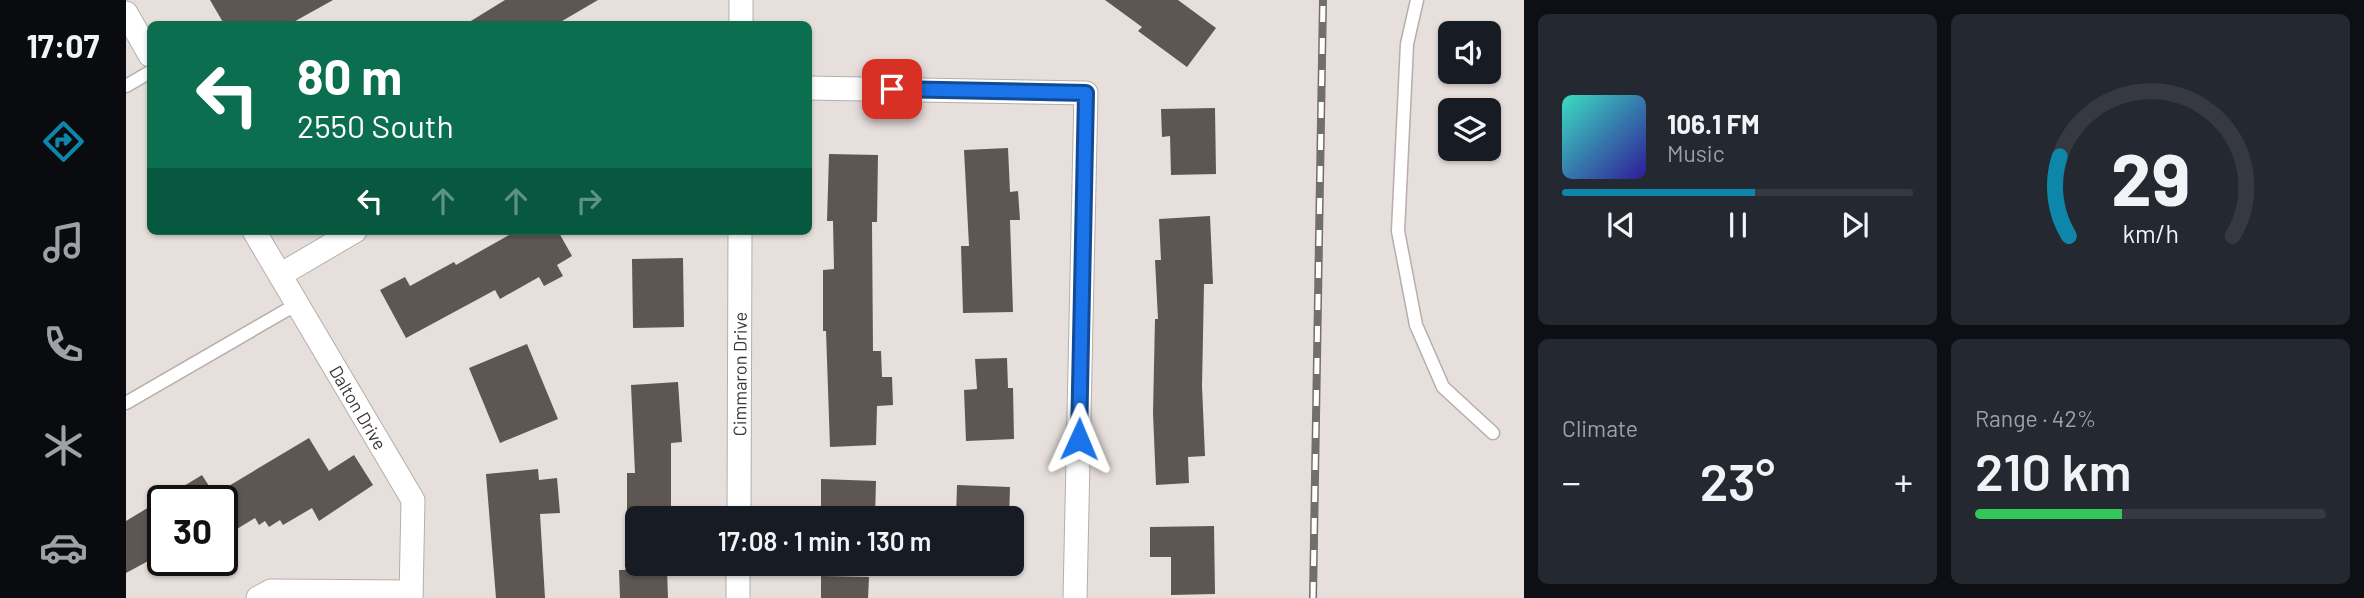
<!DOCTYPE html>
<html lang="en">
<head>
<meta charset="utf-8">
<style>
	:root { --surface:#171b24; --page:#242831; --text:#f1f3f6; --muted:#9ea1a6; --line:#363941; --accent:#0d86aa }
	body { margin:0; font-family:Barlow,sans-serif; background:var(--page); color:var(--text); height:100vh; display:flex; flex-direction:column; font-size:26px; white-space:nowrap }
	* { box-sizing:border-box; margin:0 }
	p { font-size:23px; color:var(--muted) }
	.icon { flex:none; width:38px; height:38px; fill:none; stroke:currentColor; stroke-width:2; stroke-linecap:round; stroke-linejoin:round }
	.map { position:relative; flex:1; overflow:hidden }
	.side { display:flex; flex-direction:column; gap:14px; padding:14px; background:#0d0f14; width:840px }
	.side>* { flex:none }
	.guide { position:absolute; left:21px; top:21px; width:665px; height:214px; border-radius:10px; box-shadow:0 2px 5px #0004; background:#0b6e4f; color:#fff; overflow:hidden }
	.controls { position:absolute; left:1312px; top:21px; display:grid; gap:14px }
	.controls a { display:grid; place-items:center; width:63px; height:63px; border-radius:10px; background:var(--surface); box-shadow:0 2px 5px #0004; font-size:35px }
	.speed { position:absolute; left:21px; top:485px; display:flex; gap:14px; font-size:35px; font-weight:700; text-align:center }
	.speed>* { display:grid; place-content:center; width:91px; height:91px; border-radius:50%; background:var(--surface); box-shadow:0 2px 5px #0004; line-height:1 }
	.speed .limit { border:4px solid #111; border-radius:10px; background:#fff; color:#111 }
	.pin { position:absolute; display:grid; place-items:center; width:60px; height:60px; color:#fff; margin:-30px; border-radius:14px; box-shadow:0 4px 10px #0006 }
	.me { position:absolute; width:77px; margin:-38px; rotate:1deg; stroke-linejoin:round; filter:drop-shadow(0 0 5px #0008) }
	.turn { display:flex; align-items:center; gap:24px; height:147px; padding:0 35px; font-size:32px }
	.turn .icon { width:91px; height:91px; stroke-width:2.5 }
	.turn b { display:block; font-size:49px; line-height:60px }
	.lanes { display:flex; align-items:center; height:66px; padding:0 35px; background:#0003; justify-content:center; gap:35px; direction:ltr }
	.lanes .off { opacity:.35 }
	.big { font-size:52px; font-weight:600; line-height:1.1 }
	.side .tile { flex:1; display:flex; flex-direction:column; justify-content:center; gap:10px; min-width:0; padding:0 24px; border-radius:10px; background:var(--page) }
	.side .dial { align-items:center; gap:0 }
	.dial svg { height:182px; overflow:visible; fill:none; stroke:var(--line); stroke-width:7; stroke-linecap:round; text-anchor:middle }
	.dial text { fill:var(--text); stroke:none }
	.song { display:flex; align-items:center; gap:21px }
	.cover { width:84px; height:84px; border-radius:10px; background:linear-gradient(135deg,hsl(170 70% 55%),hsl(250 70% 35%)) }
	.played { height:7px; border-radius:4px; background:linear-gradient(90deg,var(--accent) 55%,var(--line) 55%) }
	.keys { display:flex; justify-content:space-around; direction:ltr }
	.heat { display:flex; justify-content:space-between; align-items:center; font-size:38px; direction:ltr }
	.charge { height:10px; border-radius:5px; background:linear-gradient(90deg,#34c759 42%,var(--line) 0) }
	.side .tiles { flex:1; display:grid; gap:14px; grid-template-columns:repeat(2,1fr) }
	.trip { position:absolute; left:499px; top:506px; width:399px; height:70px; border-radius:10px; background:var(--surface); box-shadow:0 2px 5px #0004; font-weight:600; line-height:70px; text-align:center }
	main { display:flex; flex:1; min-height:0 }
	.tabs { display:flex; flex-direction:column; width:126px; justify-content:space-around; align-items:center; background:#090b0e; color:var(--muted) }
	.tabs .icon { width:49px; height:49px }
	.tabs .active { color:var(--accent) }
	.tabs b { font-size:32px; color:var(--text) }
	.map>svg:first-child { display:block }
	.building { fill:#5d5653 }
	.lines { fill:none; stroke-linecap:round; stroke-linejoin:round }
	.lane-casing { stroke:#b5aeab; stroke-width:15 }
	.street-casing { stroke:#b5aeab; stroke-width:25 }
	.lane { stroke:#fff; stroke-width:12 }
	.street { stroke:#fff; stroke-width:23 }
	.rail-casing { stroke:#726e6b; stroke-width:8 }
	.rail { stroke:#fff; stroke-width:5; stroke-dasharray:16; stroke-linecap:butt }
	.route-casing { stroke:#114b97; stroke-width:18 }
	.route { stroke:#1a73e8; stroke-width:12 }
	.labels { text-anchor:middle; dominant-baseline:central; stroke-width:7; stroke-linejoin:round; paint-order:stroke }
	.street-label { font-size:18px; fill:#393634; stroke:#fff }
</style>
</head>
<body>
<main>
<nav class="tabs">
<b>17:07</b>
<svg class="icon active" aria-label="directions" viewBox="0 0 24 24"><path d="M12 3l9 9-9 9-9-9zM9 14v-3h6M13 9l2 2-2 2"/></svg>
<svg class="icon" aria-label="music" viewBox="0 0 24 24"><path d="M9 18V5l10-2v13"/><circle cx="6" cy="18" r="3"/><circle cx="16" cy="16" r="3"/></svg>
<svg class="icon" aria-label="phone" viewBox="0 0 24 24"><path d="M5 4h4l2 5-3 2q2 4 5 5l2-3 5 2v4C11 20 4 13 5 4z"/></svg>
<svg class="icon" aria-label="climate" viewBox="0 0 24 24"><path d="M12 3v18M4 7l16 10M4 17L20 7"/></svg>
<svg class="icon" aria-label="car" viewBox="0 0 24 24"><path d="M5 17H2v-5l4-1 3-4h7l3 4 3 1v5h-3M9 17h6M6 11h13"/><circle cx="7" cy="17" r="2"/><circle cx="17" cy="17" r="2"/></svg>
</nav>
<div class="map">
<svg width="1398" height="598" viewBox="0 0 1398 598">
	<rect width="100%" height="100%" fill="#e7dfdb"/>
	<g class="building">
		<path d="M84 0H207L164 24H98Z"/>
		<path d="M379 0H472L431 24H340Z"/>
		<path d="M979 0H1052L1090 28 1061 67 1012 31 1016 27Z"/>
		<path d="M1089 108 1090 174 1045 175 1044 136 1036 137 1035 109Z"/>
		<path d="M882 148 884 192 892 191 894 220H884L887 312 837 313 835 246H843L838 150Z"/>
		<path d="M703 154 752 155 751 222H746L747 351H755L756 377H766L767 405 751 406 750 445 704 447 700 331H697V270L708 269 707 221H701Z"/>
		<path d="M1084 216 1087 284H1078L1076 386 1079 456 1062 457 1063 483 1030 485 1027 413 1029 319H1032L1029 260H1035L1033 219Z"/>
		<path d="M390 231H432L446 256 431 265 437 276 418 286 413 277 374 299 369 290 280 338 254 290 279 277 284 286 328 262 330 265Z"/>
		<path d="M557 258 558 327 507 328 506 259Z"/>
		<path d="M401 344 432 419 374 443 343 368Z"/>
		<path d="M881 358 882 388H887L888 439 840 441 838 390 851 389 849 359Z"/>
		<path d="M552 382 556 442 545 443V518H501V473H509L505 385Z"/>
		<path d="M183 438 203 471 228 455 247 485 193 521 186 508 157 525 154 520 143 527 139 521 133 525 129 518 96 538V490Z"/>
		<path d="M412 469 413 480 431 478 434 513 414 514 419 598H370L360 474Z"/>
		<path d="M76 475 92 500H37V553L0 573V521Z"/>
		<path d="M695 479 750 481 749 518H695Z"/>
		<path d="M831 485 884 487 883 518H830Z"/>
		<path d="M1088 526 1089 594 1045 595V557H1024V527Z"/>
		<path d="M541 569 542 598H494L493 570Z"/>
		<path d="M695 576 743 577 742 598H695Z"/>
	</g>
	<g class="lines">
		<defs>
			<g id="lane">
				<path d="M1291 0 1281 44 1272 231 1290 325 1317 387 1367 433"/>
				<path d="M0 86 24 72"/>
				<path d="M0 403 171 304"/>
			</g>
			<g id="street">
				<path d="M0 13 24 55"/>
				<path d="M615 24V0"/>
				<path d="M682 88 960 93 949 598"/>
				<path id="s1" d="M128 231 287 500 285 598"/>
				<path d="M154 275 229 231"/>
				<path id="s2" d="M613 518 614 231"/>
				<path d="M132 598 145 591 285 592"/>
				<path d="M612 598V564"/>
			</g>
		</defs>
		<use href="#lane" class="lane-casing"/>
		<use href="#street" class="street-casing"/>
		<use href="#lane" class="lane"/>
		<use href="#street" class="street"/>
		<defs>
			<path id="rail" d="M1187 598 1197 0"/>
		</defs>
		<use href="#rail" class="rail-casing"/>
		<use href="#rail" class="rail"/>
	</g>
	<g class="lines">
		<defs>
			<path id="route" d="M766 89 960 93 953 439"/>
		</defs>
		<use href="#route" class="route-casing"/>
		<use href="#route" class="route"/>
	</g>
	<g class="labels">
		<g class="street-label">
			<text stroke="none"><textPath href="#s2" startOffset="144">Cimmaron Drive</textPath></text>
			<text stroke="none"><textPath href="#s1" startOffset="205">Dalton Drive</textPath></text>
		</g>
	</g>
</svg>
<div class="controls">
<a><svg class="icon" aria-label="sound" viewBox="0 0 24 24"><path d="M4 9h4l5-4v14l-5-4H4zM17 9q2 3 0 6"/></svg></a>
<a><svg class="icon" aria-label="layers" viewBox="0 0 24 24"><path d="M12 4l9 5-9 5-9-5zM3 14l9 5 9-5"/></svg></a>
</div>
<div class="speed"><div class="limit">30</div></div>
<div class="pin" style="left:766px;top:89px;background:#d93025"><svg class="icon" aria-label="arrive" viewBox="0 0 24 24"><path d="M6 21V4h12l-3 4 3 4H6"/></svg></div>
<svg class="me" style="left:953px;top:439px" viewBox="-20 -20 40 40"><path d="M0-17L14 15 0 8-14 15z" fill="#1a73e8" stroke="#fff" stroke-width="4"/></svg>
<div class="trip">17:08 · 1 min · 130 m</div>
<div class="guide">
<div class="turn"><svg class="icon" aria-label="left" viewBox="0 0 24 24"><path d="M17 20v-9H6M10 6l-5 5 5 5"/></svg><div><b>80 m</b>2550 South</div></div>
<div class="lanes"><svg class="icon" aria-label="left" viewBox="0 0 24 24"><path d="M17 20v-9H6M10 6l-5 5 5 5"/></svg><svg class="icon off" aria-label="ahead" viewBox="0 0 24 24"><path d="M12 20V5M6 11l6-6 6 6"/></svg><svg class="icon off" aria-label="ahead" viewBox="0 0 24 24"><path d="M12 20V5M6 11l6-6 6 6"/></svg><svg class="icon off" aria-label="right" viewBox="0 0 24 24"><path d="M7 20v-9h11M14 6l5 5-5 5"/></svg></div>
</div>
</div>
<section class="side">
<div class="tiles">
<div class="tile">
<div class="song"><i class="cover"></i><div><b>106.1 FM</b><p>Music</p></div></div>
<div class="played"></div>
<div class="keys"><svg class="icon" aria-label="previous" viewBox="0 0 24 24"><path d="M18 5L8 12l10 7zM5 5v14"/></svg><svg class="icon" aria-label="pause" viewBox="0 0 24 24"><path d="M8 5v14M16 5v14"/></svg><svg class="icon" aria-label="next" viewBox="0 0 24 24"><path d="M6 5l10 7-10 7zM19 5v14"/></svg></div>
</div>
<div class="tile dial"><svg viewBox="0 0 100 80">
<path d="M14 69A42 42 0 1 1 86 69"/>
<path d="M14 69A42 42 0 0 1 10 34" stroke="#0d86aa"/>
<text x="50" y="56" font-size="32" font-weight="700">29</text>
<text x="50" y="72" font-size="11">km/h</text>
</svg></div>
<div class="tile"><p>Climate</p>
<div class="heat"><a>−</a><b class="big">23°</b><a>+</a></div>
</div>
<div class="tile"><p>Range · 42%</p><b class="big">210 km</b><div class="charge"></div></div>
</div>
</section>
</main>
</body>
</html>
